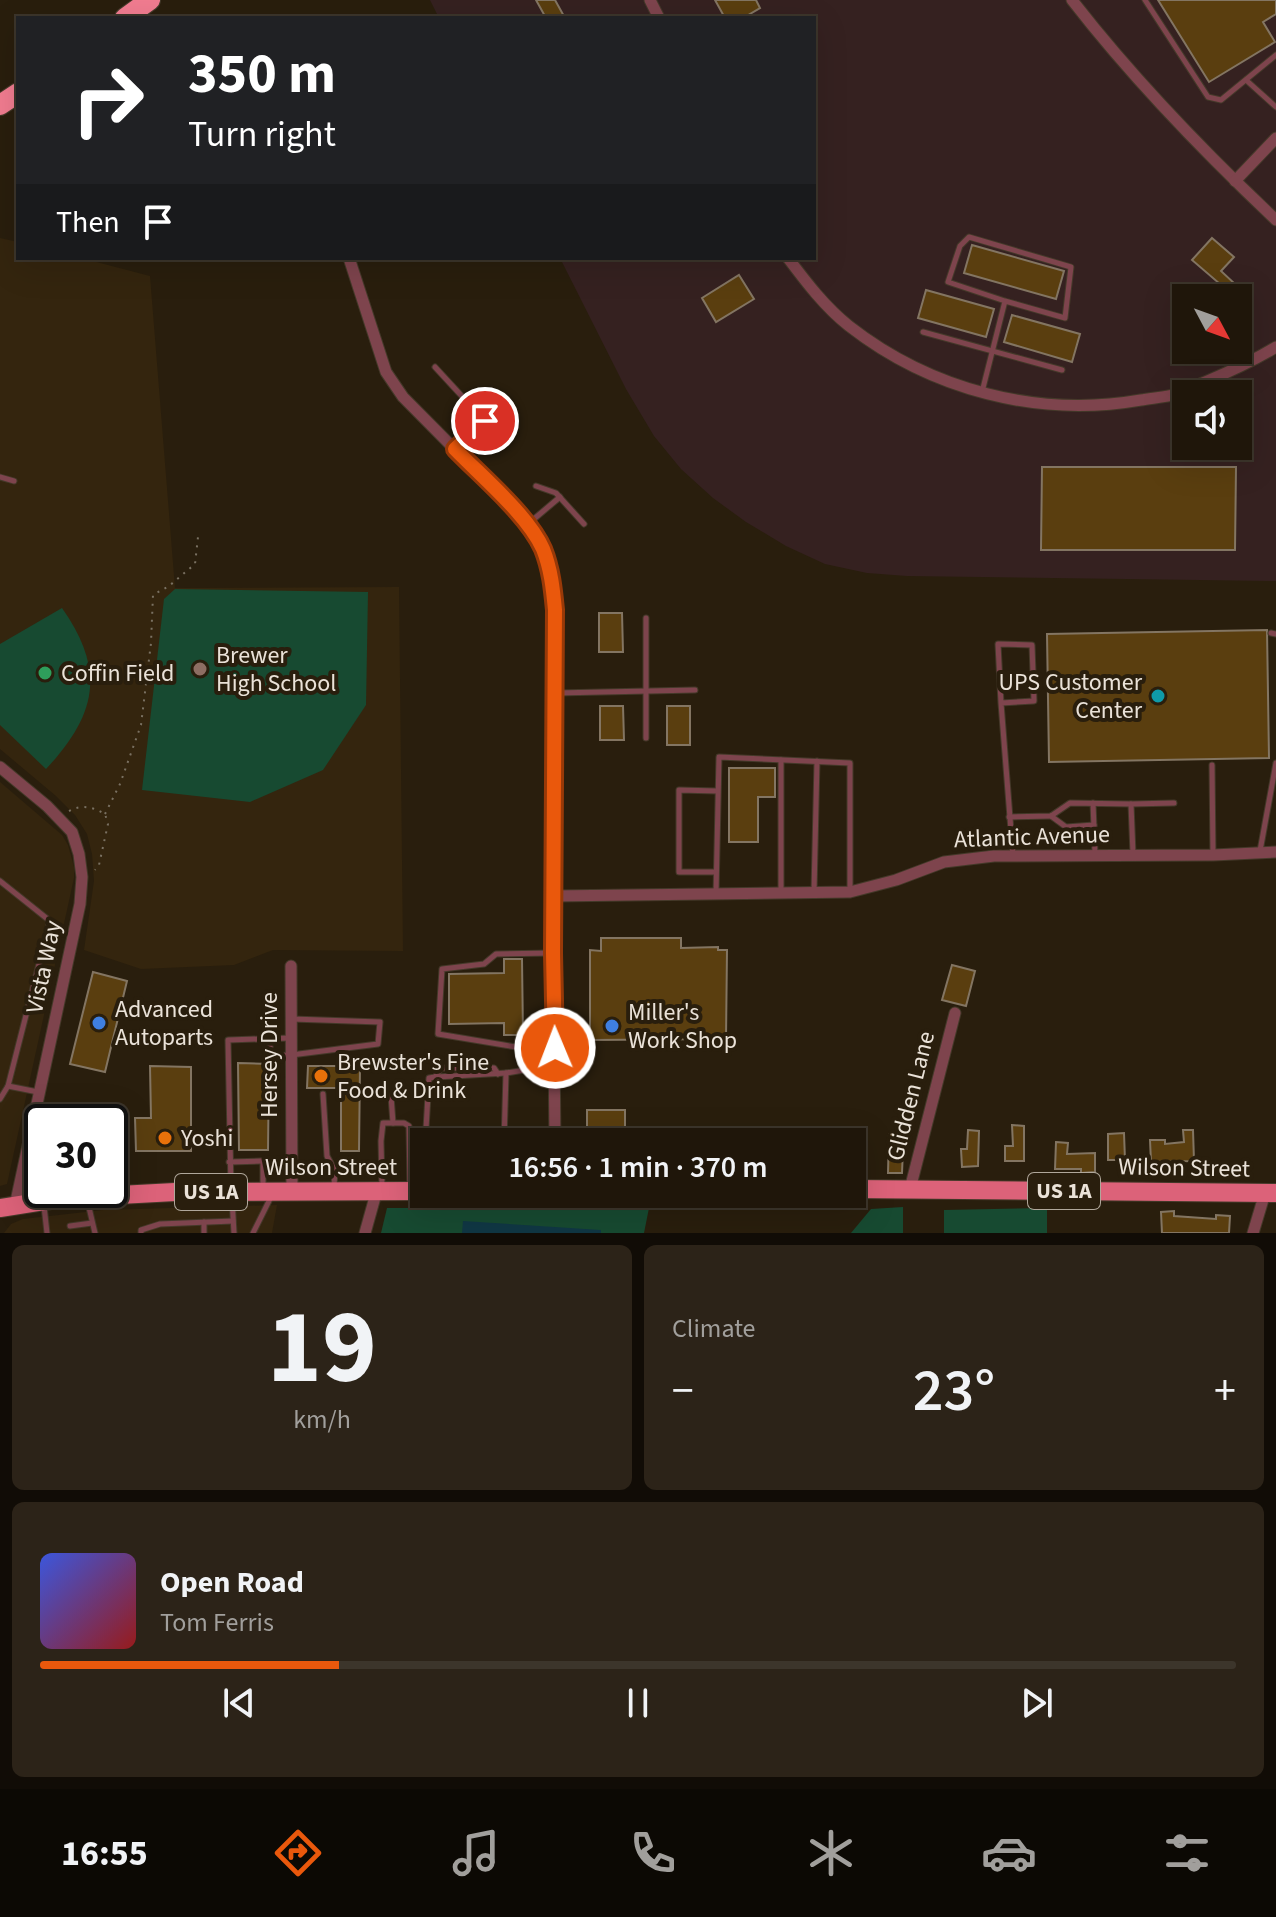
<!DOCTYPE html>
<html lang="en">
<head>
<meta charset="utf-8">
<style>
	:root { --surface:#1f160a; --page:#2c2318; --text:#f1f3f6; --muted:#a19f9c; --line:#3c352b; --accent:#ea580c }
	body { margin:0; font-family:"Source Sans 3",sans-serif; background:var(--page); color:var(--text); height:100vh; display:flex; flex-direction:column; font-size:30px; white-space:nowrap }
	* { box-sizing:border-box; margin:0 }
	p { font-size:26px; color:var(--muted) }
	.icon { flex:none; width:44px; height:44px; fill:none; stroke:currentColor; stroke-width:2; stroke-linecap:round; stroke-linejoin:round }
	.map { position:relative; height:1233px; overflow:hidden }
	.details { display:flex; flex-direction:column; gap:12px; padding:12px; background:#110c06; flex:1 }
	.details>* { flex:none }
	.top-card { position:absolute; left:16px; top:16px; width:800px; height:244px; border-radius:0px; box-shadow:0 8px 32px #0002,0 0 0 2px var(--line); background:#202124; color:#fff; overflow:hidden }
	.needle { width:52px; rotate:131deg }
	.fabs { position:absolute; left:1172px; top:284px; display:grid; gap:16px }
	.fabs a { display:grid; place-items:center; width:80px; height:80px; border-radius:0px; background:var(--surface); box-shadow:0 8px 32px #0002,0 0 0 2px var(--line); font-size:40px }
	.speed { position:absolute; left:24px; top:1104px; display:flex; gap:16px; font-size:40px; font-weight:700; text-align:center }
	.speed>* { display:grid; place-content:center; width:104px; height:104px; border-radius:50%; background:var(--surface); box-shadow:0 8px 32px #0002,0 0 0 2px var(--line); line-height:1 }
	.speed .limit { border:4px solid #111; border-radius:12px; background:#fff; color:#111 }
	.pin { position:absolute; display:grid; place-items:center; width:68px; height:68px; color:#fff; margin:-34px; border:4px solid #fff; border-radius:50%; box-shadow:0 2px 8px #0007 }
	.me { position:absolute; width:88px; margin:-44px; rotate:359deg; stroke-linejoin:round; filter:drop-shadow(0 0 6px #0008) }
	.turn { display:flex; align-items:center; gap:28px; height:168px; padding:0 40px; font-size:36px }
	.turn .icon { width:104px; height:104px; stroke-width:2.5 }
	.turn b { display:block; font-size:56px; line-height:68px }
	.then { display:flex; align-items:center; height:76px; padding:0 40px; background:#0003; gap:16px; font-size:30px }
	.big { font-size:60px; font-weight:600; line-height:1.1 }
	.details .widget { flex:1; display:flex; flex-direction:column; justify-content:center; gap:12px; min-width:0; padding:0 28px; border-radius:12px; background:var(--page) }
	.details .dial { align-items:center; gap:0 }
	.dial b { font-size:104px; line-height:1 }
	.song { display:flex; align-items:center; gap:24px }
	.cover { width:96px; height:96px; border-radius:12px; background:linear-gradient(135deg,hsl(230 70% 55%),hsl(0 70% 35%)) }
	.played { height:8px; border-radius:4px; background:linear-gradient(90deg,var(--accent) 25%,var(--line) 25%) }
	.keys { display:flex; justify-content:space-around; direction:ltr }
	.heat { display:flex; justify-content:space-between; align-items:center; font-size:44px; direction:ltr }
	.details .tiles { flex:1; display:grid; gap:12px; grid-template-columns:1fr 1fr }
	.widget:last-child { grid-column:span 2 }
	.trip { position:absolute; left:410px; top:1128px; width:456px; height:80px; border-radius:0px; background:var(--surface); box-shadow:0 8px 32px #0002,0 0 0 2px var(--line); font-weight:600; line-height:80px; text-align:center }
	.dock { display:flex; height:128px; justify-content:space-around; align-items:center; background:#0c0904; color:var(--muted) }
	.dock .icon { width:56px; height:56px }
	.dock .active { color:var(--accent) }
	.dock b { font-size:36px; color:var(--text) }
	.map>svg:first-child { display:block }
	.built { fill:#34250e }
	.industrial { fill:#352120; fill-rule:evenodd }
	.green { fill:#174a31 }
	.water { fill:#103744 }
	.building { fill:#5a3e0f; stroke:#837562; stroke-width:2 }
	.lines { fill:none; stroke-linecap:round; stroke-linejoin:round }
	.service-casing { stroke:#443929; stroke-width:7 }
	.minor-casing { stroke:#443929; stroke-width:13 }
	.primary-casing { stroke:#443929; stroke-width:20 }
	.motorway-casing { stroke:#443929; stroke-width:22 }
	.path { stroke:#7a7162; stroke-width:2; stroke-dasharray:2 6; stroke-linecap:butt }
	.service { stroke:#7e444d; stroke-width:5 }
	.minor { stroke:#7e444d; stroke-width:11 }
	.primary { stroke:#dc6279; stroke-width:18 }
	.motorway { stroke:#f17c90; stroke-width:20 }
	.route-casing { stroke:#983908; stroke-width:20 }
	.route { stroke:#ea580c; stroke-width:14 }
	.education-dot { fill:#8d6e63; stroke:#291e0d; stroke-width:3 }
	.leisure-dot { fill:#2e9e5b; stroke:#291e0d; stroke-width:3 }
	.culture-dot { fill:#0f9aa8; stroke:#291e0d; stroke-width:3 }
	.shop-dot { fill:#3f7fe0; stroke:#291e0d; stroke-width:3 }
	.food-dot { fill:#e8710a; stroke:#291e0d; stroke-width:3 }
	.labels { text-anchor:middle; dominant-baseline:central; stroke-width:8; stroke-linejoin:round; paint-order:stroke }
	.shield { fill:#291e0d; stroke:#b0a79b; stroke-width:2 }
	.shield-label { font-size:22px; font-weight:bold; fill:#eae2d8 }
	.poi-label { font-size:24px; fill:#eae2d8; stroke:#291e0d; text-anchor:start }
	.street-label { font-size:24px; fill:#eae2d8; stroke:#291e0d }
</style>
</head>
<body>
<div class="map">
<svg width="1276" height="1233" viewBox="0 0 1276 1233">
	<rect width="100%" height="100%" fill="#291e0d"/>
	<g class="built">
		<path d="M0 238 18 242V258H81L150 276 175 588 399 587 403 951 273 950 234 965 141 969 84 950 94 881 92 854 87 834 75 815 56 796 0 749Z"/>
		<path d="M0 782 62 835 68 845 74 867V878L7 1184 0 1186Z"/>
		<path d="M277 1205 272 1233H4L11 1224 23 1219 103 1210Z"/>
	</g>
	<path class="industrial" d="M430 0H1276V581L907 576 867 573 825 564 786 546 746 522 713 498 681 469 654 436 626 389 560 258H814V18H439ZM1186 298H1238V350H1186ZM1186 394H1238V446H1186Z"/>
	<g class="green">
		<path d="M175 589 368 592 366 705 323 770 250 802 142 790 164 599Z"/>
		<path d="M62 608C106 671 97 714 46 769L0 725V644Z"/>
		<path d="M903 1207V1233H851L871 1209Z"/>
		<path d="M387 1208H649L644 1233H381Z"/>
		<path d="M1047 1208V1233H944V1210Z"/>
	</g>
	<path class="water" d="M463 1221 601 1230V1233H462Z"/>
	<g class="building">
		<path d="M536 0H555L565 18H546Z"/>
		<path d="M715 0H756L760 8 743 18H725Z"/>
		<path d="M1158 0H1276V14L1263 22 1275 42 1209 82Z"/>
		<path d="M1212 238 1234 257 1221 271 1251 299 1238 314V298H1207L1220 284 1192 260Z"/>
		<path d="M972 245 1064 271 1056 299 964 273Z"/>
		<path d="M739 275 754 299 716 322 702 298Z"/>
		<path d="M926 290 994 309 986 337 918 318Z"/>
		<path d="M1012 315 1080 334 1072 362 1004 342Z"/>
		<path d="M1042 467H1236L1235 550H1041Z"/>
		<path d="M599 613H622L623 652H599Z"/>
		<path d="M1267 630 1269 758 1049 762 1047 634Z"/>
		<path d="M600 706H623L624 740H600Z"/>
		<rect x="667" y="706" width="23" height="39"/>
		<path d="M729 768H775V797H758V842H729Z"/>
		<path d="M601 938H681V948L718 947V950H727L726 1039 590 1040V950L601 951Z"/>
		<path d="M504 959H522L523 1035H504V1023L449 1024V974L504 973Z"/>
		<path d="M952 965 975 971 966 1006 942 1000Z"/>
		<path d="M93 972 127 981 105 1072 70 1064Z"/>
		<path d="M238 1063 269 1064 268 1150H239Z"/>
		<path d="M150 1066 191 1067V1151H136L135 1118H151Z"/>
		<path d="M308 1066H360L359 1151H341V1088H307Z"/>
		<rect x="587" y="1110" width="38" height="32"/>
		<path d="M1012 1125 1024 1126V1161H1005V1146H1013Z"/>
		<path d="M968 1130 979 1131 978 1166 962 1167 961 1149H967Z"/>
		<path d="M1183 1130H1193L1194 1161 1151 1162 1150 1140H1165V1144L1184 1142Z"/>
		<path d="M1124 1133 1125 1160H1108V1134Z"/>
		<path d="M889 1134 899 1135 898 1148 903 1149 902 1173H888Z"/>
		<path d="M1056 1142 1068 1143 1067 1154 1095 1153V1172L1081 1173V1169H1055Z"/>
		<path d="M1174 1211V1216L1216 1219V1215L1230 1216 1229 1233H1162L1161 1212Z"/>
	</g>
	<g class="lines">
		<defs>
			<g id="service">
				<path d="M1145 0 1208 97 1221 100 1276 55"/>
				<path d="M283 18H288"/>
				<path d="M1246 80 1276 107"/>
				<path d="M923 332 1062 370"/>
				<path d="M435 367 494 431"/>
				<path d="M982 392 1005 301 1065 318 1071 267 969 237 960 246 948 282 1005 301"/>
				<path d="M456 448 485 421"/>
				<path d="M0 477 14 481"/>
				<path d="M536 486 556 493 584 524"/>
				<path d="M528 524 560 497"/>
				<path d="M1271 633 1276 634"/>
				<path d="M556 693 695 690"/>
				<path d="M1001 703 998 644 1032 645 1034 701 1001 703 1013 856"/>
				<path d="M646 738V618"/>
				<path d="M781 760V891"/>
				<path d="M1212 765 1213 855"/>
				<path d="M1093 803 1095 854"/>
				<path d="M1051 816 1066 827 1094 825"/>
				<path d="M1009 817 1051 816 1070 803 1131 804"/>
				<path d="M1260 851 1276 763"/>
				<path d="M1133 854 1131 804 1174 803"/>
				<path d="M715 872H679V790L717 791"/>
				<path d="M0 881 50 921 8 1086 0 1099"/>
				<path d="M814 892 817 761"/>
				<path d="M716 894 719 757 850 763V891"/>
				<path d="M270 1039V1056L291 1055 378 1044 380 1022 292 1019"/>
				<path d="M552 1048 516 1047 438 1034 442 969 484 964 496 954 552 953"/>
				<path d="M480 1067 494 1068 498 1074"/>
				<path d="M436 1077 506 1073"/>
				<path d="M8 1086 38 1092"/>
				<path d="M323 1094 327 1156 335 1171 334 1186"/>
				<path d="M391 1096 393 1123"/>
				<path d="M429 1142 426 1129 429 1078 435 1077 441 1068H457"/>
				<path d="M450 1142 475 1140 477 1142"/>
				<path d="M504 1142 506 1073 555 1065"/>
				<path d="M229 1162 291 1160"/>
				<path d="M263 1162V1189"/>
				<path d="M382 1185 381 1141 383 1123H404L409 1126 410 1186"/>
				<path d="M231 1188 228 1040 290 1038"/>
				<path d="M232 1198 234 1233"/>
				<path d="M87 1199 95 1233"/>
				<path d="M44 1206 47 1233"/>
				<path d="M70 1226 92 1223"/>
				<path d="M141 1233V1230L160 1224 233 1221"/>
				<path d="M204 1233V1222"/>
				<path d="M253 1233 272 1195"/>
			</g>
			<g id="minor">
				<path d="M650 0 659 18"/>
				<path d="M1072 0C1134 80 1203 151 1276 220"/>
				<path d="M1235 181 1276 138"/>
				<path d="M788 258C806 282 825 307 849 326 931 390 1038 418 1141 400 1153 398 1166 397 1177 394 1186 391 1196 386 1205 382 1229 372 1253 361 1276 347"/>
				<path d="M350 261 386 372 403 397 527 522 542 547 552 575 555 610 553 953 555 1142"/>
				<path d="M0 767 47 806 72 832 79 854 82 877 80 904 15 1206"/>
				<path d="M554 896 850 892 896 880 944 862 994 856 1213 855 1276 852"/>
				<path d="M291 966 292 1191"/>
				<path d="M910 1189 955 1013"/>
				<path d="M365 1233 377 1190"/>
				<path d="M1253 1233 1265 1193 1270 1194"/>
			</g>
			<g id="primary">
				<path d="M852 1189 1276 1193"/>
				<path d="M0 1208 63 1198 175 1192 424 1191"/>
			</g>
			<g id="motorway">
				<path d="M125 18 150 0"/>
				<path d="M0 105 18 93"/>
			</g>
		</defs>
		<use href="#service" class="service-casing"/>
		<use href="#minor" class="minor-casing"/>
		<use href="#primary" class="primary-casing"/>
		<use href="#motorway" class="motorway-casing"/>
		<g class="path">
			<path d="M69 811C82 804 93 807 105 814L108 824 99 865 95 870"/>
			<path d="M105 814 120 784 141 725 151 643 153 595 169 586 195 564 198 537"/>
		</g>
		<use href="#service" class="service"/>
		<use href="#minor" class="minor"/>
		<use href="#primary" class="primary"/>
		<use href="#motorway" class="motorway"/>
	</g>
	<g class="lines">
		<defs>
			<path id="route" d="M485 421 455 449C481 476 528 515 543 549 551 569 553 589 555 610L553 953 555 1048"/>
		</defs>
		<use href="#route" class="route-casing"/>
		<use href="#route" class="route"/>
	</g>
	<circle class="education-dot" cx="200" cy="669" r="8"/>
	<circle class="leisure-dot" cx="45" cy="673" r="8"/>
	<circle class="culture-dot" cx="1158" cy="696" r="8"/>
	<g class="shop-dot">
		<circle cx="99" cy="1023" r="8"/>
		<circle cx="612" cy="1026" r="8"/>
	</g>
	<g class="food-dot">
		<circle cx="321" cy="1076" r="8"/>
		<circle cx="165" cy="1138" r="8"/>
	</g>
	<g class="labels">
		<g class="shield">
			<rect x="1028" y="1173" width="72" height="36" rx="6"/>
			<rect x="175" y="1174" width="72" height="36" rx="6"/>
		</g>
		<g class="shield-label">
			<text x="1064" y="1191">US 1A</text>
			<text x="211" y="1192">US 1A</text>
		</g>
		<g class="poi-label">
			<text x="216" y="655">Brewer<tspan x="216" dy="28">High School</tspan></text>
			<text x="61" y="673">Coffin Field</text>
			<text x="1142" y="682" text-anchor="end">UPS Customer<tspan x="1142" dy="28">Center</tspan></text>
			<text x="115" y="1009">Advanced<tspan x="115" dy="28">Autoparts</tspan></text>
			<text x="628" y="1012">Miller's<tspan x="628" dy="28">Work Shop</tspan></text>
			<text x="337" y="1062">Brewster's Fine<tspan x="337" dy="28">Food &amp; Drink</tspan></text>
			<text x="181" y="1138">Yoshi</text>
		</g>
		<g class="street-label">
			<text transform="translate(1032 837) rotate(-2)">Atlantic Avenue</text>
			<text transform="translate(44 967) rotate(-78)">Vista Way</text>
			<text transform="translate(269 1055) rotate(-90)">Hersey Drive</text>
			<text transform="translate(911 1096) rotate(-76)">Glidden Lane</text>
			<text x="331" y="1167">Wilson Street</text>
			<text transform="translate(1184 1168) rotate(1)">Wilson Street</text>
		</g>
	</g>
</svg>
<div class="fabs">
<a><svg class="needle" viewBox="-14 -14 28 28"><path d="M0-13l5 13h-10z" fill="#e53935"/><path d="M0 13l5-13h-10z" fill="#a19f9c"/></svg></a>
<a><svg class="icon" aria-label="sound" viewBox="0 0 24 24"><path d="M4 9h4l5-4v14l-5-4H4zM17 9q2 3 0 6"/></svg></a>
</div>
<div class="speed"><div class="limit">30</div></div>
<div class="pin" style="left:485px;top:421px;background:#d93025"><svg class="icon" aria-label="arrive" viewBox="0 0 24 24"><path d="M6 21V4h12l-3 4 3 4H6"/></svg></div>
<svg class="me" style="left:555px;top:1048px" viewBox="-20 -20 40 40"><circle r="17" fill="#ea580c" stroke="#fff" stroke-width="3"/><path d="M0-11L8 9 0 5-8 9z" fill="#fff"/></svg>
<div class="trip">16:56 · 1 min · 370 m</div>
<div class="top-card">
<div class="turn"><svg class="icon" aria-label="right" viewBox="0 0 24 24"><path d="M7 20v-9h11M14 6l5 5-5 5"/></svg><div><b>350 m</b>Turn right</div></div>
<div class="then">Then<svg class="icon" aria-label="arrive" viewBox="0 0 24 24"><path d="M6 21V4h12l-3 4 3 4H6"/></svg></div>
</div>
</div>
<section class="details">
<div class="tiles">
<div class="widget dial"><b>19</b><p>km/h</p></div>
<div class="widget"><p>Climate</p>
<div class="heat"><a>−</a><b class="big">23°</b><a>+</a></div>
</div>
<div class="widget">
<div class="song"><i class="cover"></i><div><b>Open Road</b><p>Tom Ferris</p></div></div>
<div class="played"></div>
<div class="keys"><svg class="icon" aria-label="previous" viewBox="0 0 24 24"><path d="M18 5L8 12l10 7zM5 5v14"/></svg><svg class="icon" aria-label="pause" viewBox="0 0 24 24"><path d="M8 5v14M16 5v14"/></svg><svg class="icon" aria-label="next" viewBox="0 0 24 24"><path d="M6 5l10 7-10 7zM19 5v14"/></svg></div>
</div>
</div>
</section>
<nav class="dock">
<b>16:55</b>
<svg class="icon active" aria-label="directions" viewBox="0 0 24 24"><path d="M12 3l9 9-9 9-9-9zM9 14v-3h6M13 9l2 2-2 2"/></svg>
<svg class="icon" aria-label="music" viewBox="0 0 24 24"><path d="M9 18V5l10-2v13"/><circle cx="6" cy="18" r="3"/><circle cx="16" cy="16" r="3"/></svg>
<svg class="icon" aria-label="phone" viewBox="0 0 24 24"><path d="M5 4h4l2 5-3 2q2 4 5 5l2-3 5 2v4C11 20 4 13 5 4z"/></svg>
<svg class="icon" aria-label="climate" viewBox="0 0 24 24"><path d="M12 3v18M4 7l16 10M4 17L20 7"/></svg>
<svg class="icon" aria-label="car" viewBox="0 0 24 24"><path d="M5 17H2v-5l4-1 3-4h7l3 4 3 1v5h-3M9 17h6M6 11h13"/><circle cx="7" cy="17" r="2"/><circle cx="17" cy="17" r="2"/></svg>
<svg class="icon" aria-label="filters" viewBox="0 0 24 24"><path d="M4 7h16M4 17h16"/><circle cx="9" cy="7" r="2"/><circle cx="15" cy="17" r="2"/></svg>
</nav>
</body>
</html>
